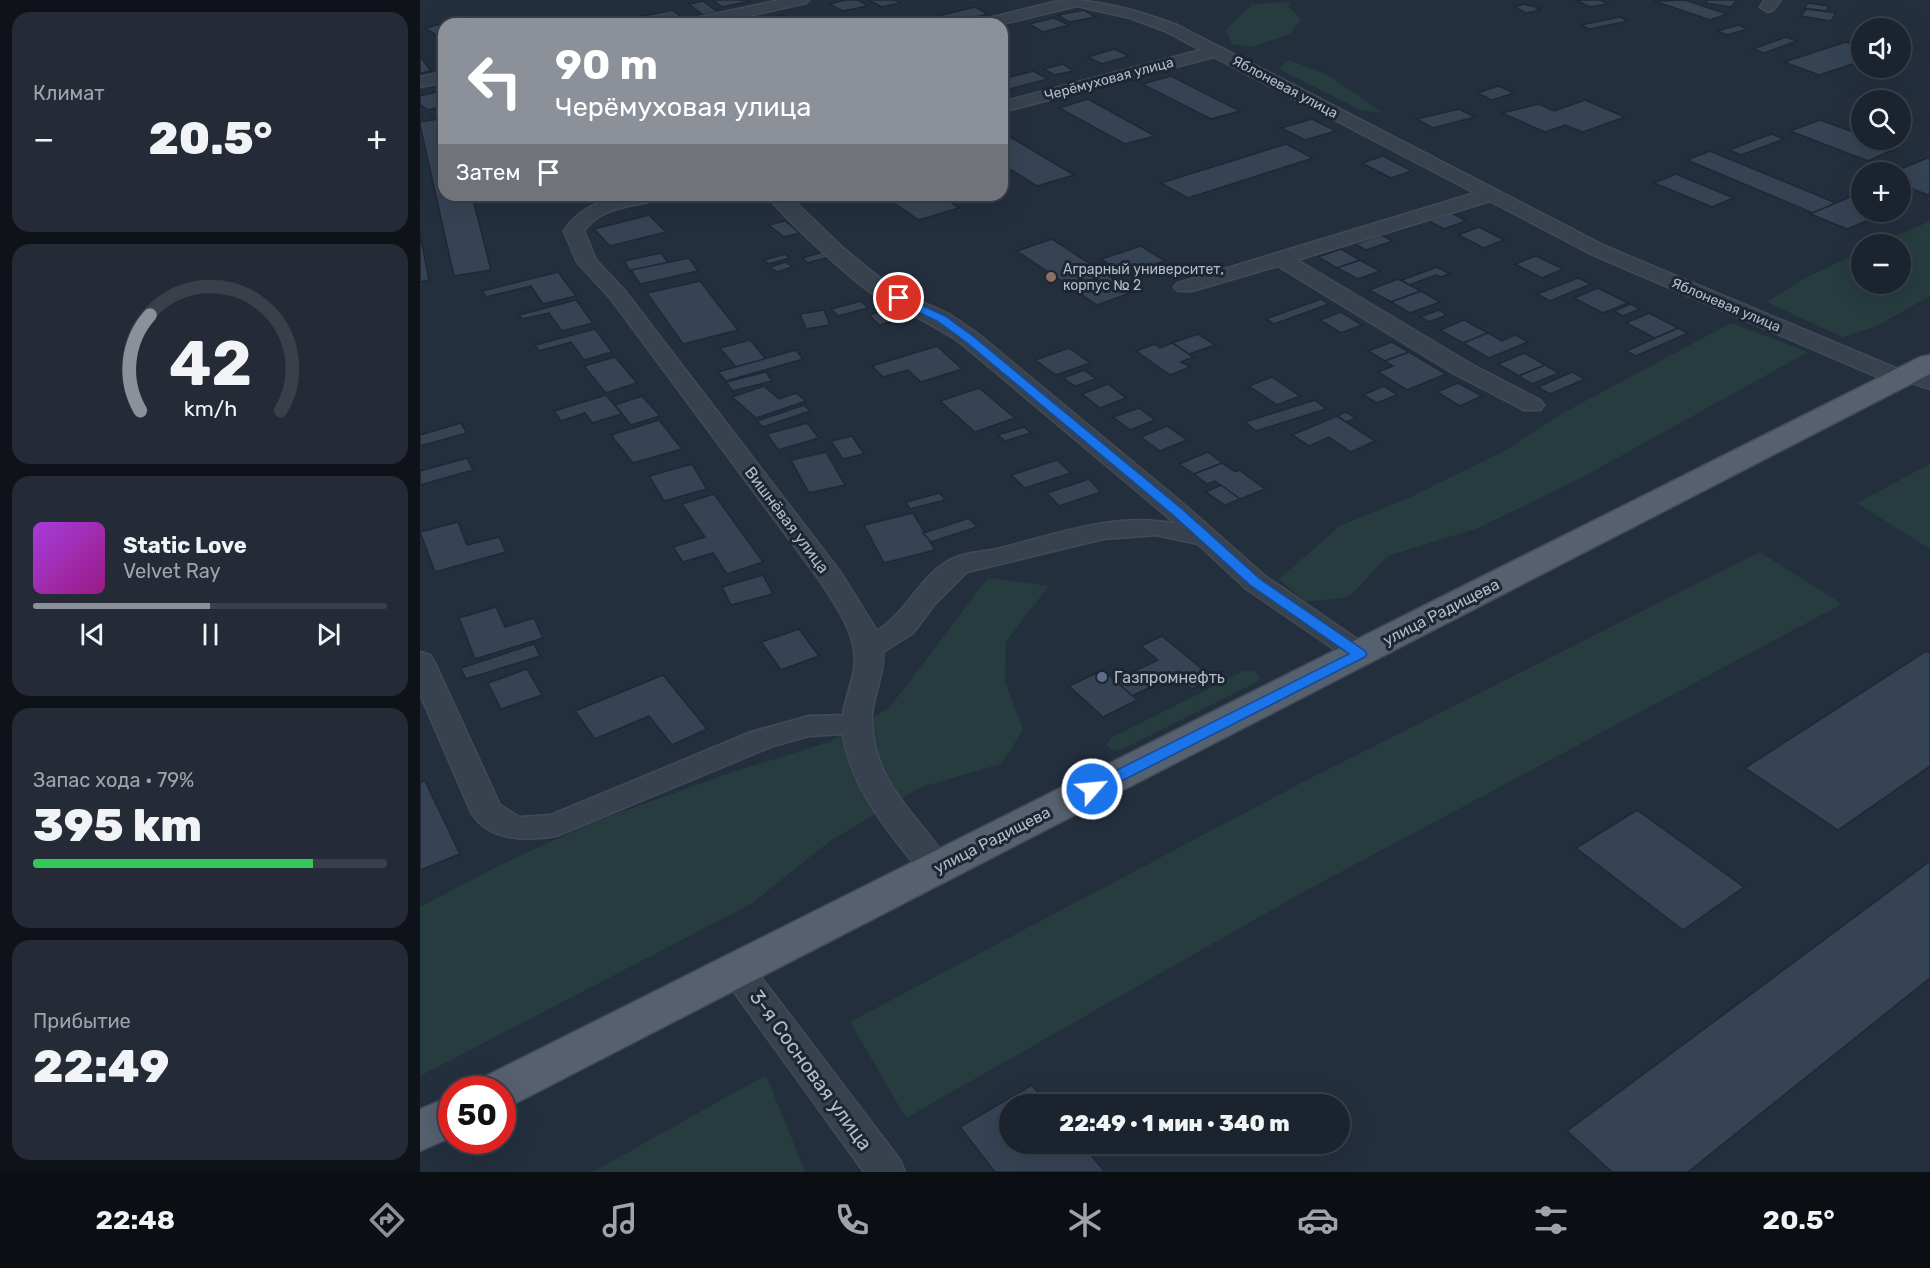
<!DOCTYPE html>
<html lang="ru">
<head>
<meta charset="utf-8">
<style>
	:root { --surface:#1b232e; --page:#242b36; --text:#f1f3f6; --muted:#a0a4aa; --line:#39404a; --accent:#8c9099 }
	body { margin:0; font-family:Rubik,sans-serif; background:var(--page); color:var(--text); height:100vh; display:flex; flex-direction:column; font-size:22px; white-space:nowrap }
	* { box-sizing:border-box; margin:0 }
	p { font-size:20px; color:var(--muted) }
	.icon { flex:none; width:33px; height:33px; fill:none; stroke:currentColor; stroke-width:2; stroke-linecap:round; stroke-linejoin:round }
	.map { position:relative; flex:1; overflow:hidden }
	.side { display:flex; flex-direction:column; gap:12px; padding:12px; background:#0f1319; width:420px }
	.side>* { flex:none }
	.guide { position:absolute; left:18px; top:18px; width:570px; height:183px; border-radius:18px; box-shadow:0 6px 24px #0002,0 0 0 2px var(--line); background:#8c9099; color:#fff; overflow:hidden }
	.tools { position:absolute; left:1431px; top:18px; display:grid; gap:12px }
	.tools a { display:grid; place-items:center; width:60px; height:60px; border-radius:50%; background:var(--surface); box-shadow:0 6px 24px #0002,0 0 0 2px var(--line); font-size:30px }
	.speed { position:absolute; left:18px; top:1076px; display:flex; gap:12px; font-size:30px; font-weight:700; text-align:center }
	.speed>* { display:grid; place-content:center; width:78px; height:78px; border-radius:50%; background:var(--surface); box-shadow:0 6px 24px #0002,0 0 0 2px var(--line); line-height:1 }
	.speed .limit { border:9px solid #d22; background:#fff; color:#111 }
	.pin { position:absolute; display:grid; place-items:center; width:51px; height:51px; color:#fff; margin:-26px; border:3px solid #fff; border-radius:50%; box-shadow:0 2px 6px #0007 }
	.me { position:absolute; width:66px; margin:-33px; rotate:63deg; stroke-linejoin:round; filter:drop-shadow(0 0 4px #0008) }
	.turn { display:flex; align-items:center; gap:21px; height:126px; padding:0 18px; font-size:27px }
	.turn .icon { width:78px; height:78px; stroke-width:2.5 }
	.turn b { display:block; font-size:42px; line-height:51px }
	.then { display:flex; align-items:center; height:57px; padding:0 18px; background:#0003; gap:12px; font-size:22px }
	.big { font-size:45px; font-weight:800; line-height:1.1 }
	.side .tile { flex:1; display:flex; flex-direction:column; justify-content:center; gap:9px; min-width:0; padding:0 21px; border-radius:18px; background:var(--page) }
	.side .dial { align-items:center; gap:0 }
	.dial svg { height:156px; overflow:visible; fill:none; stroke:var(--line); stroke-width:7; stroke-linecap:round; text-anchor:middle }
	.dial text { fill:var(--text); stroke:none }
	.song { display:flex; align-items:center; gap:18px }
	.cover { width:72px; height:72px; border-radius:9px; background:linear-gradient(135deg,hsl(280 70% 55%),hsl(310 70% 35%)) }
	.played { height:6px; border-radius:3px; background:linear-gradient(90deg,var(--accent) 50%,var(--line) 50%) }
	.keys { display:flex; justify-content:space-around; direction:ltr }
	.heat { display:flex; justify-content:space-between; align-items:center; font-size:33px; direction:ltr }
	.charge { height:9px; border-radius:4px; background:linear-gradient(90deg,#34c759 79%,var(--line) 0) }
	.trip { position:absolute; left:579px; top:1094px; width:351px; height:60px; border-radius:30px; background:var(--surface); box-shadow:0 6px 24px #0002,0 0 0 2px var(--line); font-weight:800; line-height:60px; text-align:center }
	.tab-bar { display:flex; height:96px; justify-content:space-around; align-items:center; background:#0b0e12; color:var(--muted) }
	.tab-bar .icon { width:42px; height:42px }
	.tab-bar .selected { color:var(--accent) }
	.tab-bar b { font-size:27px; color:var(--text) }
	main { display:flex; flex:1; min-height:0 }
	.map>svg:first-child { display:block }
	.green { fill:#263c3f }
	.building { fill:#364354; stroke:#1f2835; stroke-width:1.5 }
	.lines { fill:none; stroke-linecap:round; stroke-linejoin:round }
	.minor-casing { stroke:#414a57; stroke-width:3 }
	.major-casing { stroke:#414a57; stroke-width:3 }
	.minor { fill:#38414e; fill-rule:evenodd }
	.major { fill:#56606e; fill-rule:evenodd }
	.route { fill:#1a73e8; stroke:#114b97; stroke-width:1.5 }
	.education-dot { fill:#8d6e63; stroke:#1d2633; stroke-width:2 }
	.service-dot { fill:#5c6f8a; stroke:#1d2633; stroke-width:2 }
	.labels { text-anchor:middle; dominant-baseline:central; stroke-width:6; stroke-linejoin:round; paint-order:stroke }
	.far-street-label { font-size:14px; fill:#b4bcc9; stroke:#1d2633 }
	.far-poi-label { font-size:14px; fill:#b4bcc9; stroke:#1d2633; text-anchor:start }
	.street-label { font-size:16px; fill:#b4bcc9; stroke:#1d2633 }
	.poi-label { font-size:16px; fill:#b4bcc9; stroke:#1d2633; text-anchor:start }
	.near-street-label { font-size:20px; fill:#b4bcc9; stroke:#1d2633 }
</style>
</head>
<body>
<main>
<section class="side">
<div class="tile"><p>Климат</p>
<div class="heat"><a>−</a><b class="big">20.5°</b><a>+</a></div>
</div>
<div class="tile dial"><svg viewBox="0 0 100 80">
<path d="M14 69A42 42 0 1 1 86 69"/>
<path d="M14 69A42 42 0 0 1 19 20" stroke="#8c9099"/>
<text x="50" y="56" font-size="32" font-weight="700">42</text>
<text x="50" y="72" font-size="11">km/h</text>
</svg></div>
<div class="tile">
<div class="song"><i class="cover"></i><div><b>Static Love</b><p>Velvet Ray</p></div></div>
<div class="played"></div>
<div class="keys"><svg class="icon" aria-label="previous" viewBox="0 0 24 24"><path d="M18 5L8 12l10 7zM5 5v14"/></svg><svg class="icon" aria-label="pause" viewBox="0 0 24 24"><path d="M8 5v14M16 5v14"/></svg><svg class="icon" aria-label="next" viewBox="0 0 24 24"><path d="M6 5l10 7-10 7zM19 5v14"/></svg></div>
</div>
<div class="tile"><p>Запас хода · 79%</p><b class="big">395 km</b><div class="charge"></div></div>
<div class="tile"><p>Прибытие</p><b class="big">22:49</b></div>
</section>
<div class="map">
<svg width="1510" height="1172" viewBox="0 0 1510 1172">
	<rect width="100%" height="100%" fill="#242f3e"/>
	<g class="green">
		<path d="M871 2 869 7 881 19 870 34 831 47 812 44 806 30 832 4Z"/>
		<path d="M869 60 908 75 963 113 941 110 859 69Z"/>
		<path d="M1510 221V296L1457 326 1422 337 1347 302 1385 278 1441 252 1442 284H1480V244H1458Z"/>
		<path d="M1311 323 1388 352 1161 478 1058 528 968 556 929 597 885 602 859 579 920 526 993 496 1086 450 1143 413Z"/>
		<path d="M1510 464V549L1437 503Z"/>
		<path d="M1340 552 1422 604 885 891 486 1118 430 1022 885 781Z"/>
		<path d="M568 578 629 586 586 641 585 682 603 730 581 764 501 787 410 841 331 904 0 1076V907L80 865 176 821 310 773 409 742 469 708Z"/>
		<path d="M824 671H833L839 676 837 682 703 749 692 750 686 745 691 738Z"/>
		<path d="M346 1075 385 1172H173Z"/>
	</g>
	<g class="building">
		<path d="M293 0H328L330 1 302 7Z"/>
		<path d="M426 0H438L448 6 423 11 409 4Z"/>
		<path d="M448 0H475L480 3 462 7Z"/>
		<path d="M1156 0H1181L1187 4 1170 7Z"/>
		<path d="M1265 0 1307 14 1290 20 1234 1Z"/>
		<path d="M1288 0H1317L1311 7 1285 3Z"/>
		<path d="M283 1 298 12 283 15 269 4Z"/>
		<path d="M1388 3 1409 6 1406 11 1384 8Z"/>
		<path d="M1103 4 1120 8 1117 9 1121 10 1106 13 1095 7Z"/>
		<path d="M555 7 568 14 525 24H484Z"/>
		<path d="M1386 9 1416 13 1411 21 1381 16Z"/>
		<path d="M253 10 261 17 226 24 188 23Z"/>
		<path d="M664 10 675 17 649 22 638 15Z"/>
		<path d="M363 15 374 22 345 24 339 20Z"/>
		<path d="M135 17 147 24H105Z"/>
		<path d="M1200 17 1208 21 1169 29 1161 25Z"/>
		<path d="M634 18 649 25 623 32 609 24Z"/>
		<path d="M33 21 37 24H24V40L5 28Z"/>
		<path d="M1319 25 1328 29 1307 35 1297 31Z"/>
		<path d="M1366 37 1377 41 1344 53 1333 49Z"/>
		<path d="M1426 42 1442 48V61L1399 75 1364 62Z"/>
		<path d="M694 49 709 56 682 64 668 57Z"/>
		<path d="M0 56 11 71 0 73Z"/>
		<path d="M643 64 653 71 634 75 624 69Z"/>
		<path d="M613 71 628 79 582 91V79Z"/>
		<path d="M751 76 820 111 791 119 722 84Z"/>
		<path d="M1079 86 1094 93 1072 100 1057 93Z"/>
		<path d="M24 90V106L8 110 0 104V96Z"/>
		<path d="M668 99 735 136 705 144 639 108Z"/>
		<path d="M1165 100 1205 117 1163 132 1145 125 1125 132 1082 113 1119 104 1134 111Z"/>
		<path d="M1039 109 1055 117 1013 128 997 119Z"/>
		<path d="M24 118V195H52L71 270 34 276 0 125V122Z"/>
		<path d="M892 119 916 131 885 140 861 128Z"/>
		<path d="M1400 120 1442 135V140H1453L1477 148 1448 161 1370 131Z"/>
		<path d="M582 132 654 175 617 186 582 164Z"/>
		<path d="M1351 134 1364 139 1321 155 1309 150Z"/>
		<path d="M866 144 893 158 768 198 741 183Z"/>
		<path d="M1290 151 1416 203 1393 213 1267 160Z"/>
		<path d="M963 156 992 171 971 178 942 163Z"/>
		<path d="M1510 157V194L1508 195 1480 184V172H1473Z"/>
		<path d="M1256 174 1314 198 1292 207 1234 183Z"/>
		<path d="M1442 192V212H1468L1427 229 1390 214Z"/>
		<path d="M462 195H520L539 208 499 220Z"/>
		<path d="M1032 213 1046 221 1024 229 1009 221Z"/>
		<path d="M229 215 246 232 190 246 174 229Z"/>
		<path d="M365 221 380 233 364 237 349 225Z"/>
		<path d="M1059 227 1084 240 1064 248 1038 235Z"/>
		<path d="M0 234 9 280 0 282Z"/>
		<path d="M961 235 973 241 946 250 935 244Z"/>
		<path d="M632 239 692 278 713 292 677 305 597 251Z"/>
		<path d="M721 246 745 261 692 278 682 272 695 268 681 259Z"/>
		<path d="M921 249 940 260 917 268 898 257Z"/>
		<path d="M403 252 409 257 388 263 382 258Z"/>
		<path d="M241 253 248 263 210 271 204 261Z"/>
		<path d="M365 254 370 258 349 264 344 260Z"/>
		<path d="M1116 256 1143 269 1122 278 1095 264Z"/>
		<path d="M269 258 278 271 220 284 211 270Z"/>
		<path d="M940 260 960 271 938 279 917 268Z"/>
		<path d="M366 262 372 267 357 272 350 267Z"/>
		<path d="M1017 267 1030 274 1021 277 1016 275 989 285 982 280Z"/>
		<path d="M138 272 156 296 123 304 111 286 66 297 62 291Z"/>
		<path d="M1158 278 1171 284 1130 301 1117 294Z"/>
		<path d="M978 279 1001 291 971 302 949 290Z"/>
		<path d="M280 281 318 330 263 344 227 293Z"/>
		<path d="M1178 288 1208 303 1183 313 1154 298Z"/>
		<path d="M1001 291 1020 302 990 313 971 302Z"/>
		<path d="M901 299 909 304 854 324 846 319Z"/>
		<path d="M156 300 173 323 142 331 129 313 102 319 99 315Z"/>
		<path d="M441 301 448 308 418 316 411 309Z"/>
		<path d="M1211 304 1220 309 1203 316 1194 311Z"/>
		<path d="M476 307 486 318 459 325 449 315Z"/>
		<path d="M404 310 410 325 386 329 380 314Z"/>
		<path d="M1019 310 1027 315 1009 322 1000 317Z"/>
		<path d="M921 312 942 325 921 333 900 320Z"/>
		<path d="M1229 313 1258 328 1235 338 1206 323Z"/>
		<path d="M1044 320 1068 333 1043 343 1020 330Z"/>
		<path d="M1258 328 1268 333 1216 356 1206 351Z"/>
		<path d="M175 329 192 352 164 360 151 342 119 351 115 345Z"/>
		<path d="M1068 333 1082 341 1095 335 1108 342 1069 358 1043 343Z"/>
		<path d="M778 334 795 345 769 354 752 343Z"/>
		<path d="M330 340 346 359 316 367 300 348Z"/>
		<path d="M972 342 989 352 965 361 948 351Z"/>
		<path d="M752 343 773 357 761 362 770 367 750 375 716 351 735 344 740 348Z"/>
		<path d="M517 346 542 369 501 382 488 370 463 377 452 366Z"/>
		<path d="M649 348 670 363 636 375 615 360Z"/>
		<path d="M376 350 383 359 306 381 298 372Z"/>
		<path d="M989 352 1026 374 987 390 958 372 973 366 965 361Z"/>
		<path d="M1104 353 1125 365 1099 376 1078 364Z"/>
		<path d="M195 357 217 383 186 393 164 366Z"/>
		<path d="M1125 365 1139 373 1112 384 1099 376Z"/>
		<path d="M664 370 676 379 655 386 643 378Z"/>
		<path d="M346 372 352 381 313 391 306 382Z"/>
		<path d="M1152 372 1165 379 1130 394 1118 387Z"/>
		<path d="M852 377 880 396 857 405 829 386Z"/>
		<path d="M1038 383 1062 396 1040 406 1017 392Z"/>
		<path d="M688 384 706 398 680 408 662 394Z"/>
		<path d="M344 386 359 399 376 393 386 401 336 418 312 397Z"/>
		<path d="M964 386 977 395 957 403 943 395Z"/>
		<path d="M559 388 595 418 555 432 520 401Z"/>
		<path d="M186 395 202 414 172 423 165 413 141 421 134 411Z"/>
		<path d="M222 396 240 416 211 425 195 405Z"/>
		<path d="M895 400 906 409 836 431 825 422Z"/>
		<path d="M384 405 390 411 343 427 337 421Z"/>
		<path d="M719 408 735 420 710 430 693 417Z"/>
		<path d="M926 412 936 418 926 422 917 416Z"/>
		<path d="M917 416 955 441 931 452 909 437 889 446 872 435Z"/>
		<path d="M239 420 262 449 213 463 191 435Z"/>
		<path d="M41 423 47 433 0 446V435Z"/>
		<path d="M387 423 399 438 358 450 347 434Z"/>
		<path d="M747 426 767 440 740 451 721 437Z"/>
		<path d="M604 427 611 433 585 441 578 435Z"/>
		<path d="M432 436 444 454 423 459 411 441Z"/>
		<path d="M406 452 425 485 389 493 371 460Z"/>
		<path d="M788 452 802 463 774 474 759 464Z"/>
		<path d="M47 458 53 470 0 485V471Z"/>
		<path d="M637 460 651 473 605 488 591 475Z"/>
		<path d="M802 463 815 472 819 470 845 489 820 499 795 481 787 484 774 474Z"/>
		<path d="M272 464 287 489 244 501 229 476Z"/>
		<path d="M669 479 681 492 639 506 627 493Z"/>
		<path d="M801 485 820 499 805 505 786 492Z"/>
		<path d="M520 493 525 500 490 509 486 502Z"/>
		<path d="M294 494 343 562 307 574 293 553 263 562 253 547 285 537 262 504Z"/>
		<path d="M493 513 515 550 464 563 444 525Z"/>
		<path d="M549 518 557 527 511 542 503 533Z"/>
		<path d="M38 522 47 545 79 537 86 552 15 572 0 532Z"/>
		<path d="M343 575 353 594 311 605 302 587Z"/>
		<path d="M76 607 85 627 114 618 123 638 55 659 39 618Z"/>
		<path d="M379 629 399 656 361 670 341 642Z"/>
		<path d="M742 636 793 678 772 689 756 675 712 696 695 680 738 660 721 646Z"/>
		<path d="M114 644 120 656 46 679 41 668Z"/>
		<path d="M1506 651 1510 653V766L1418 830 1325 768Z"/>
		<path d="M107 669 122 695 81 709 68 683Z"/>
		<path d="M683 670 717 700 683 717 649 686Z"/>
		<path d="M243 675 287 729 252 745 229 716 175 739 155 711Z"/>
		<path d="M5 781 40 854 0 870V782Z"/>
		<path d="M1217 810 1324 887 1263 930 1156 848Z"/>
		<path d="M1510 861V978L1268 1172H1192L1147 1131Z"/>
		<path d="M612 1085 628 1104H590V1143H661L685 1172H575L540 1127Z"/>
	</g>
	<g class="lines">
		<defs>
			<g id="minor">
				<path d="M360 0H389L386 3 293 24H263L271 19Z"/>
				<path d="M642 0C683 0 719 11 757 25L1185 246 1480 370 1488 367 1510 374V389L1489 382 1480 385 1472 383 1171 254 1070 201 877 260 1049 363 1120 400 1124 405 1120 410H1104L1033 373 858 266 772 291H758L754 287 758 283 1055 193 794 57 582 112V102L781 50 745 31 710 18 657 6 582 24H555L557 21Z"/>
				<path d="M1345 0H1361L1353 10 1348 12 1340 7Z"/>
				<path d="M24 72V82L0 87V77Z"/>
				<path d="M206 195H245L242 199C216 206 180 206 164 231L176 260 205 291 421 573 457 631C486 613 499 578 528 561 541 553 562 552 577 549 633 535 697 511 756 524L542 344C516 325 489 314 461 299 436 285 364 218 347 195H368L423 248 473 289 529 314 558 334 767 507 845 576 950 648 954 654 950 660 940 663 930 660 825 588 778 544 736 535 683 539 547 572 515 604 493 633 463 652C465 677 450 700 452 725 457 792 503 817 532 868L528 876C520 879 513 881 505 877 499 873 493 862 488 856 459 820 430 781 423 734L389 736 353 746 136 836C106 841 69 842 51 812L0 694V652L10 655 14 661 80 805 99 817 131 815 331 732 389 716 423 715C425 699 432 684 434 669 439 636 417 608 401 582L191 299 157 262 144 231C159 208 180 201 206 195Z"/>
				<path d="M316 956 328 960 480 1160 485 1172H444L304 978 299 969 304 960Z"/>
			</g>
			<g id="major">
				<path d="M1510 355V374L98 1102 82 1108V1089H59L66 1076 1500 357Z"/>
				<path d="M32 1096V1137L0 1151V1109Z"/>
			</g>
		</defs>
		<use href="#minor" class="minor-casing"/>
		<use href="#major" class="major-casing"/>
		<use href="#minor" class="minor"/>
		<use href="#major" class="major"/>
	</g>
	<path class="route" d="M479 295 525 316 554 337 762 509 840 579 945 651 947 654 945 657 678 793H667L664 789 667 785 929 654 830 585 753 515 546 342 517 321 475 301 474 298Z"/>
	<circle class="education-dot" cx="631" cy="277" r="6"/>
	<circle class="service-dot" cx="682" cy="677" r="6"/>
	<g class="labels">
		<g class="far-street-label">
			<text transform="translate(689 79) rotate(-15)">Черёмуховая улица</text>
			<text transform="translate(865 87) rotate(28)">Яблоневая улица</text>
			<text transform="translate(1306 305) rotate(23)">Яблоневая улица</text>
		</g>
		<g class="far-poi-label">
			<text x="643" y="269">Аграрный университет,<tspan x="643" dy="16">корпус № 2</tspan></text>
		</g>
		<g class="street-label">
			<text transform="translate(367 520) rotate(53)">Вишнёвая улица</text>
			<text transform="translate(1021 612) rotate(-27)">улица Радищева</text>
			<text transform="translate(572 840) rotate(-27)">улица Радищева</text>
		</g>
		<g class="poi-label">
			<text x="694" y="677">Газпромнефть</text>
		</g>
		<g class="near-street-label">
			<text transform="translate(391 1070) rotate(54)">3-я Сосновая улица</text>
		</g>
	</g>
</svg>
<div class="tools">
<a><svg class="icon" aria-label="sound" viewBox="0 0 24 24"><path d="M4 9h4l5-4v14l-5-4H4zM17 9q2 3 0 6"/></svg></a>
<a><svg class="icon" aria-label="search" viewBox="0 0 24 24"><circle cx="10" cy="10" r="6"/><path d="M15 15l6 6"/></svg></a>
<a>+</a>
<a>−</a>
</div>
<div class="speed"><div class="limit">50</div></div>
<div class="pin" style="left:479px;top:298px;background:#d93025"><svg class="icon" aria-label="arrive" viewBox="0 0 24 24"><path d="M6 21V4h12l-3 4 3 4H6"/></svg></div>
<svg class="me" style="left:672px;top:789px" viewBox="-20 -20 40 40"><circle r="17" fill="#1a73e8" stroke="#fff" stroke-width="3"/><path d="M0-11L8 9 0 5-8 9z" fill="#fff"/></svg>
<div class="trip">22:49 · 1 мин · 340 m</div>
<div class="guide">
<div class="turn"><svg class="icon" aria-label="left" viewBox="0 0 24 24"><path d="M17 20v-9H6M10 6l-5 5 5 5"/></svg><div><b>90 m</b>Черёмуховая улица</div></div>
<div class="then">Затем<svg class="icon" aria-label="arrive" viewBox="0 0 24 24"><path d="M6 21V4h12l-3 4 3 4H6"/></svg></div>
</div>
</div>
</main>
<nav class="tab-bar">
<b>22:48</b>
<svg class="icon selected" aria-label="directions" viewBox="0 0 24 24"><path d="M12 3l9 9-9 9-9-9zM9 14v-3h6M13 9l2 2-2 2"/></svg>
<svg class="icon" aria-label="music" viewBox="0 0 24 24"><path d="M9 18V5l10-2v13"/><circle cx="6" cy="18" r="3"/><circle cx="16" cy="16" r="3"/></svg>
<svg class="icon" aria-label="phone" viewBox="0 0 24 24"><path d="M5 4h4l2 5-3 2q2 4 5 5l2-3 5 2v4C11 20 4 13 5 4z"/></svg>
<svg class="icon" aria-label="climate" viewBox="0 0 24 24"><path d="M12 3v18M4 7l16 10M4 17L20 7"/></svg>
<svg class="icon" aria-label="car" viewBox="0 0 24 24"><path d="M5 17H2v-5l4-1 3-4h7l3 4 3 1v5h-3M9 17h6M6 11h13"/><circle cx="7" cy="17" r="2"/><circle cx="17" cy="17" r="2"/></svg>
<svg class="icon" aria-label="filters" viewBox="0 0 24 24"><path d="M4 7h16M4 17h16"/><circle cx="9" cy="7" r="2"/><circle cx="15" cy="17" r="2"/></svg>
<b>20.5°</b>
</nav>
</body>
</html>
